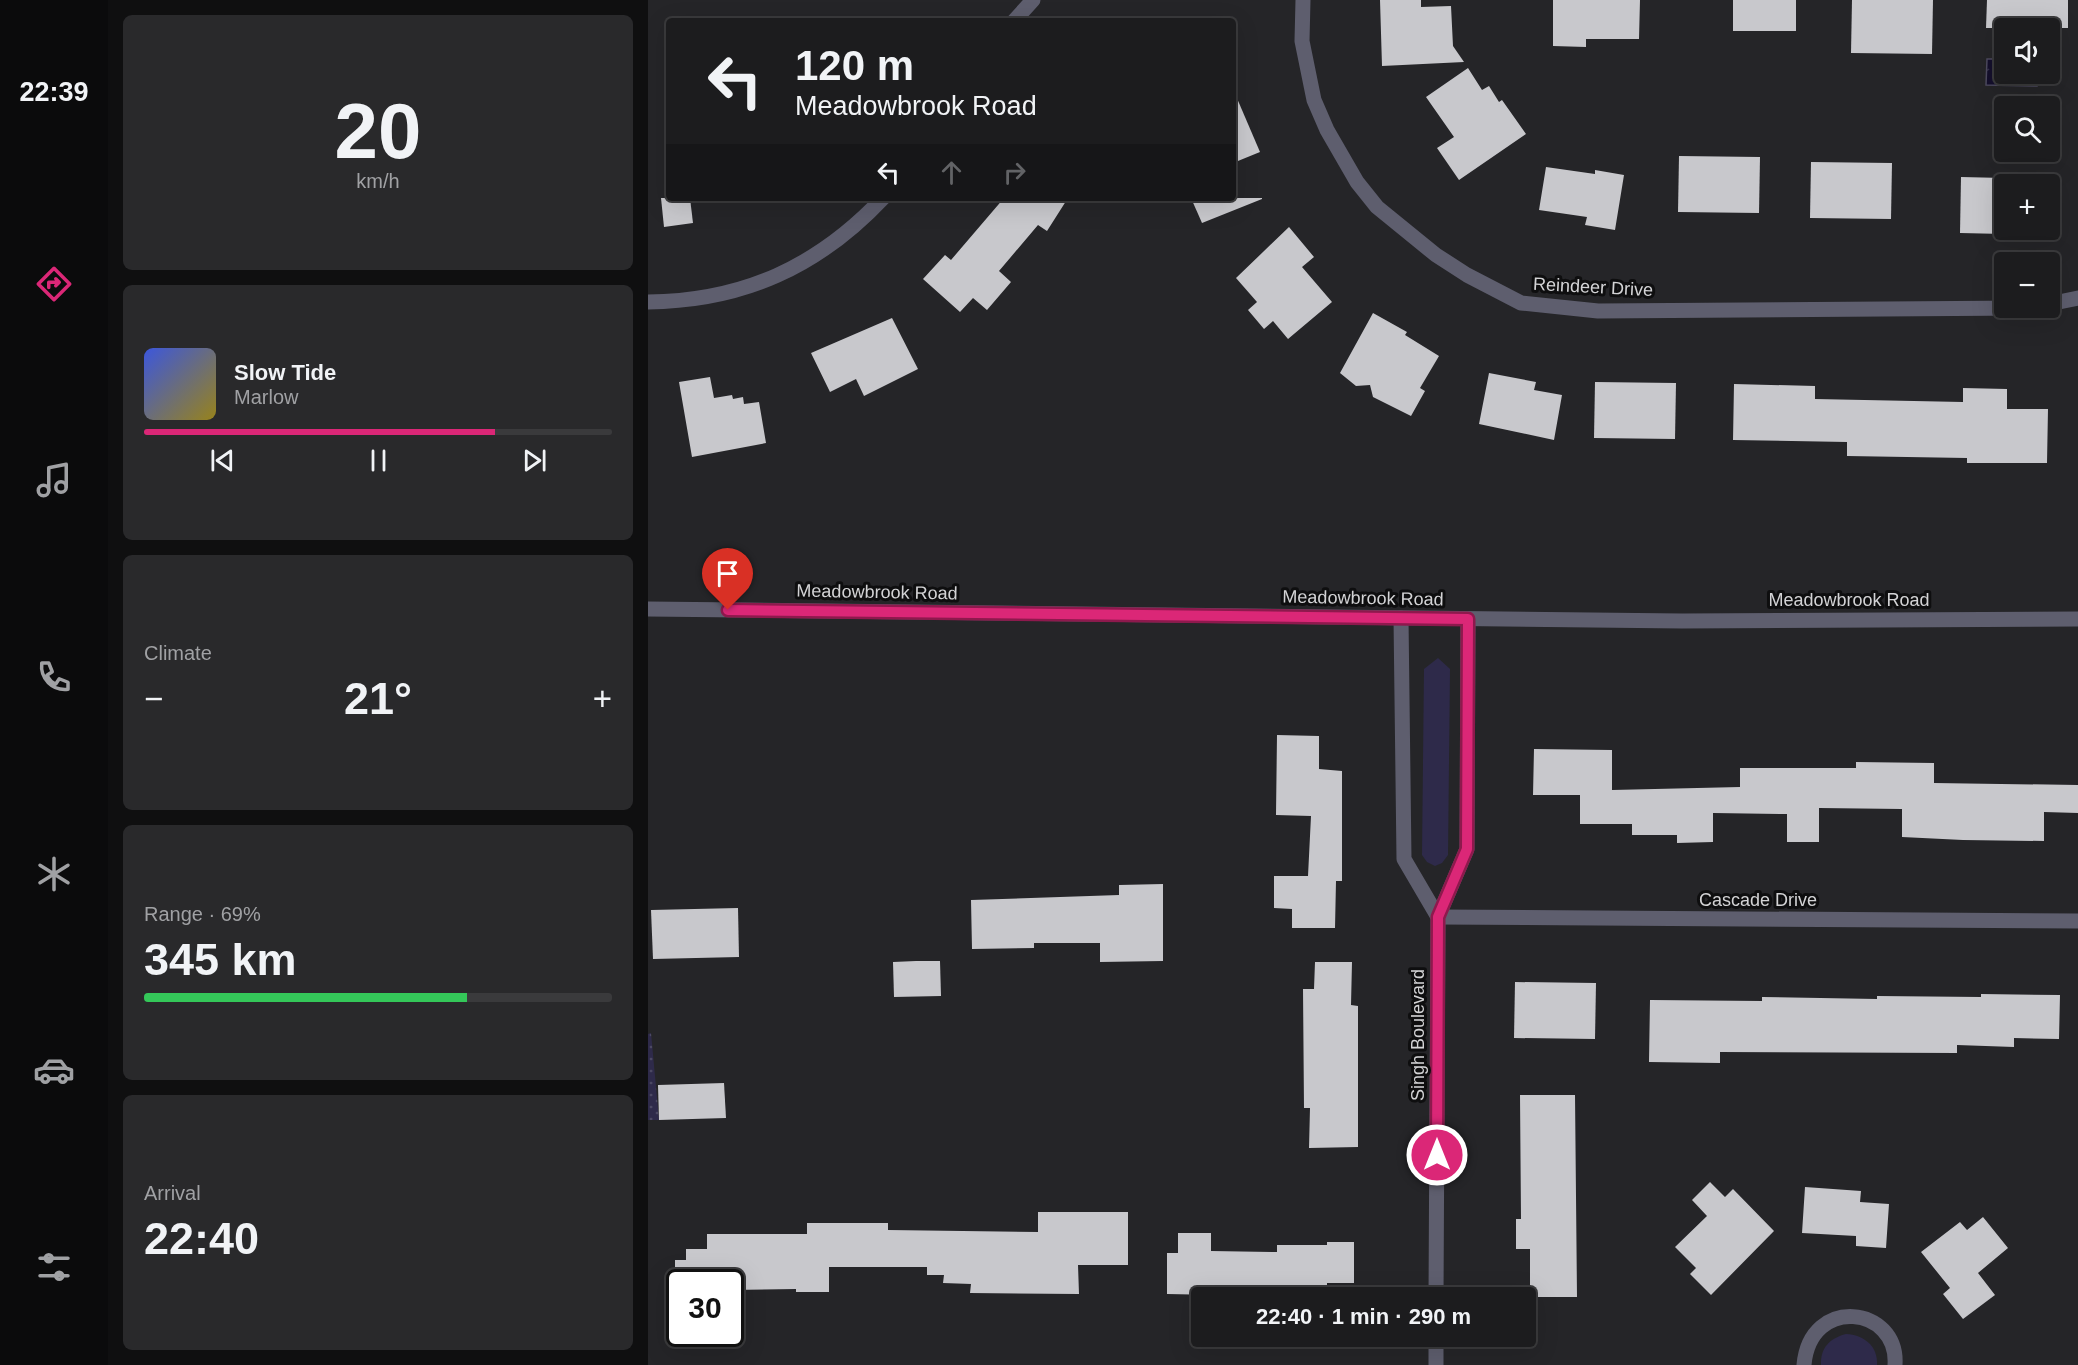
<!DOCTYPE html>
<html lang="en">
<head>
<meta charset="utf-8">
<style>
	:root { --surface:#1c1c1e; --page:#29292b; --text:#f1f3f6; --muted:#a0a1a4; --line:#3a3a3c; --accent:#db2777 }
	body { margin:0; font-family:Helvetica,sans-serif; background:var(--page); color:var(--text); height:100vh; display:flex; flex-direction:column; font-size:22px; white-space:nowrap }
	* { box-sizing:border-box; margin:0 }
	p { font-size:20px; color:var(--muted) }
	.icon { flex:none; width:33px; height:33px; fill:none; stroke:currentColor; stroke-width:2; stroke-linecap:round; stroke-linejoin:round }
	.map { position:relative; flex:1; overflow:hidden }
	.panel { display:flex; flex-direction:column; gap:15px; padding:15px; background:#0f0f10; width:540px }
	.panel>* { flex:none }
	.top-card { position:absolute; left:18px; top:18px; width:570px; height:183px; border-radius:6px; box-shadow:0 6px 24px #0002,0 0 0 2px var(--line); background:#1c1c1e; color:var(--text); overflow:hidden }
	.buttons { position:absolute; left:1346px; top:18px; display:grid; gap:12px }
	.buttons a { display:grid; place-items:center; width:66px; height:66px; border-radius:6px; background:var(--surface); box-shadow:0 6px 24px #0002,0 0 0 2px var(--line); font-size:30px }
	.speed { position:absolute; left:18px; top:1269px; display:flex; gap:12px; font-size:30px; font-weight:700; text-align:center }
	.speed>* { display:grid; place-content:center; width:78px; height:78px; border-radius:50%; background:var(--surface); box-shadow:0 6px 24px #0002,0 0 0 2px var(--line); line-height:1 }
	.speed .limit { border:3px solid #111; border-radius:9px; background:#fff; color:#111 }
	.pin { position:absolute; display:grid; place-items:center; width:51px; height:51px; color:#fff; margin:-62px -26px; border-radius:50% 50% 50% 0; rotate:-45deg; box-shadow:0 0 6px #0007 }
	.pin .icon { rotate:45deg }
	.me { position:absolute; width:66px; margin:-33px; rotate:0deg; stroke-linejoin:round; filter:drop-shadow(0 0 4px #0008) }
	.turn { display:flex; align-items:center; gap:21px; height:126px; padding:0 30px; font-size:27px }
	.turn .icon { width:78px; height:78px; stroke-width:2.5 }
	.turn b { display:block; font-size:42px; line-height:51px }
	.lanes { display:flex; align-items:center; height:57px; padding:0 30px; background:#0003; justify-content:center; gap:30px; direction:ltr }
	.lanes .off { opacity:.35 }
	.big { font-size:45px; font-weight:800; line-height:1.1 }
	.panel .widget { flex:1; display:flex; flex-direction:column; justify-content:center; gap:9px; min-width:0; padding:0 21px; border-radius:9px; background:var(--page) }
	.panel .dial { align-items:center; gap:0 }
	.dial b { font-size:78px; line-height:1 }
	.song { display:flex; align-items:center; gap:18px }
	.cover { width:72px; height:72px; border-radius:9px; background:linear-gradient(135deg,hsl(230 70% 55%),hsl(50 70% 35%)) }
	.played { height:6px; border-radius:3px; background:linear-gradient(90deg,var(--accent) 75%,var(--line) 75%) }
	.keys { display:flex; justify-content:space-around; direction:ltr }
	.heat { display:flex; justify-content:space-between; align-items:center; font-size:33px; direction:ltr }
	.charge { height:9px; border-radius:4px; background:linear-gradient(90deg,#34c759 69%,var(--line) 0) }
	.trip { position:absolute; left:543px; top:1287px; width:345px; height:60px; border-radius:6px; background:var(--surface); box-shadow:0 6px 24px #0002,0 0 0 2px var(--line); font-weight:800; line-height:60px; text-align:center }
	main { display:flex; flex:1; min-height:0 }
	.menu { display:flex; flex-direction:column; width:108px; justify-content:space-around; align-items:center; background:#0b0b0c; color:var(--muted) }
	.menu .icon { width:42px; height:42px }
	.menu .on { color:var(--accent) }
	.menu b { font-size:27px; color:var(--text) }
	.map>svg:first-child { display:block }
	.grass { fill:#2e2a4a }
	.park { fill:url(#park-dots) }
	.water { fill:url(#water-ripples); stroke:#4d4a5f; stroke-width:1.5 }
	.building { fill:#c8c8cc }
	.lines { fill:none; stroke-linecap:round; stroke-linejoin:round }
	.minor { stroke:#5e5e6e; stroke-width:15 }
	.tertiary { stroke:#5e5e6e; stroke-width:15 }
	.route-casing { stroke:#8e194d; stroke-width:15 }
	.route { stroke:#db2777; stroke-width:10 }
	.labels { text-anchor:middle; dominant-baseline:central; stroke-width:6; stroke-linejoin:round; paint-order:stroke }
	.street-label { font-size:18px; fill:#d3d3d5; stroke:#0e0e0f }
</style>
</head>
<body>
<main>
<nav class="menu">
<b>22:39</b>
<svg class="icon on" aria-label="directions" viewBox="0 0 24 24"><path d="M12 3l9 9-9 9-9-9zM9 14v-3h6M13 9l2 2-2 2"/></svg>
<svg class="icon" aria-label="music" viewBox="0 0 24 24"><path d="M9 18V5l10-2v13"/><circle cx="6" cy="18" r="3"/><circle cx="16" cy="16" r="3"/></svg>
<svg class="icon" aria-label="phone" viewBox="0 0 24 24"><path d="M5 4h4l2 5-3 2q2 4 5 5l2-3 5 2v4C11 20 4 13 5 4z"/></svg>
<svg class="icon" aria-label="climate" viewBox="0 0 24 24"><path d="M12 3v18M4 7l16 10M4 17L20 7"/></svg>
<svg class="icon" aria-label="car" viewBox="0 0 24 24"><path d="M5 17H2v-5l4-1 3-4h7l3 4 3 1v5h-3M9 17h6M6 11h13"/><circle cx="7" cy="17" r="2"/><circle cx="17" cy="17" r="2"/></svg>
<svg class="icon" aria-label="filters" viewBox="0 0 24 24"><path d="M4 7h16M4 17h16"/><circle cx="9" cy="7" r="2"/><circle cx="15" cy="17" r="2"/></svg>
</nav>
<section class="panel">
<div class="widget dial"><b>20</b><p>km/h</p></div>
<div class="widget">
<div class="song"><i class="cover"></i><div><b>Slow Tide</b><p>Marlow</p></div></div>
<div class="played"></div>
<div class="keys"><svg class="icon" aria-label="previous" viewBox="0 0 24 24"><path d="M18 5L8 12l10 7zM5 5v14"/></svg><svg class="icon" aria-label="pause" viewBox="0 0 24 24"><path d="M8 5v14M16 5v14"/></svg><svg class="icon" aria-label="next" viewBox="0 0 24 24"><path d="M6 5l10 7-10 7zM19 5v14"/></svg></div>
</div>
<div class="widget"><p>Climate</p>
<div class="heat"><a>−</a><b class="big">21°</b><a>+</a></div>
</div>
<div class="widget"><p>Range · 69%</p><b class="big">345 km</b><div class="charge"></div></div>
<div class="widget"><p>Arrival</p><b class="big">22:40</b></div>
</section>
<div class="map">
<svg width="1430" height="1365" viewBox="0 0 1430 1365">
	<defs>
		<pattern id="park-dots" width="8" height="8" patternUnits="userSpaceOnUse" patternTransform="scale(1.5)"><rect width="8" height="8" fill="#2e2a4a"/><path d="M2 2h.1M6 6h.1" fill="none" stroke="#4b4863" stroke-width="1.8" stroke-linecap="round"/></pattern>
		<pattern id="water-ripples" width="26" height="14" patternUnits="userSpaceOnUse" patternTransform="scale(1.5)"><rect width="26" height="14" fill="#140f2c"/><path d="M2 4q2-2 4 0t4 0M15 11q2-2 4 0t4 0" fill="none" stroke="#35314a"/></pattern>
	</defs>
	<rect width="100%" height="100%" fill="#252528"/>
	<g class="grass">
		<path d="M790 658 802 669 800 855 794 863 787 866 779 862 774 855 776 669Z"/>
		<path d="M1198 1334C1216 1335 1230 1346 1229 1365H1173C1172 1348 1182 1338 1198 1334Z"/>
	</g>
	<path class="park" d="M3 1033 11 1120H0V1034Z"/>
	<path class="water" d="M1339 59H1356V74H1389V86L1338 85Z"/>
	<g class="building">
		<path d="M732 0H773V7L803 6 805 46 816 62 734 66Z"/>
		<path d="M905 0H992L991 39H938V47L905 46Z"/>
		<rect x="1085" y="0" width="63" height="31"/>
		<path d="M1204 0H1285L1284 54 1203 53Z"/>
		<path d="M1339 0H1420V28H1338Z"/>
		<path d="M820 68 834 90 841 86 851 102 854 100 878 134 811 180 789 148 806 137 778 97Z"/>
		<path d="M585 89 612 152 585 163Z"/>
		<path d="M1031 156 1112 157 1111 213 1030 212Z"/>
		<path d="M1163 162 1244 163 1243 219 1162 218Z"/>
		<path d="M898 167 947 174V170L976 175 967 230 937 225 939 217 891 210Z"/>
		<path d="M1313 177 1356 178V234L1312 233Z"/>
		<path d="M13 198H42L45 223 16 227Z"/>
		<path d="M356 198H420L399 231 390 225 351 271 363 282 339 310 325 298 312 312 275 279 297 255 303 260Z"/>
		<path d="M543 198H614V199L554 223Z"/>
		<path d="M641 227 666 257 654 267 684 302 640 339 625 321 616 329 600 310 609 302 588 278Z"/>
		<path d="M725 313 759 332 757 335 791 356 772 388 777 391 763 416 725 397 722 385 708 386 692 373Z"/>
		<path d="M244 318 270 369 216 396 208 379 182 392 163 353Z"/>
		<path d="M841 373 888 382 886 390 914 395 906 440 831 424Z"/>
		<path d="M62 377 66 398 84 395 85 399 95 397 96 404 111 402 118 443 44 457 31 382Z"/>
		<path d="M947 382 1028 383 1027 439 946 438Z"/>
		<path d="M1086 384 1167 386V399L1315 402V388L1359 389V409H1400L1399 463H1319V458L1199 456V442L1085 440Z"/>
		<path d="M629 735 671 736V769L694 771V881H688L687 928H644V909L626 908V876H660L663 816 628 815Z"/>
		<path d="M886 749 964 750V790L1092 787V768H1208V762L1286 763V783L1430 785V813L1396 812V841L1315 840 1254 837V809L1171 808V842H1139V814L1065 813V842L1029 843V835H984V824H932V795H885Z"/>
		<path d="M515 884V961L452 962V943H386V948L324 949 323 900 471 895V885Z"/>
		<path d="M90 908 91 957 5 959 3 910Z"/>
		<path d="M268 961H292L293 996 246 997 245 962Z"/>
		<path d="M667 962H704L703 1005 710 1006V1147L661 1148 662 1108H656L655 989H666Z"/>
		<path d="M867 982 948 983 947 1039 866 1038Z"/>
		<path d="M1333 994 1412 995 1411 1039 1366 1038V1047L1309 1045V1053L1072 1052V1063L1001 1062 1002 1000 1114 1001V997L1229 999V996L1333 997Z"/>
		<path d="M76 1083 78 1118 11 1120 10 1085Z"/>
		<path d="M872 1095H927L929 1297H882V1249H868V1219H873Z"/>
		<path d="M1062 1182 1077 1197 1085 1189 1126 1231 1063 1295 1042 1274 1048 1268 1027 1247 1059 1216 1044 1200Z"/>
		<path d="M1157 1187 1213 1191 1212 1202 1241 1204 1238 1248 1208 1246V1236L1154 1233Z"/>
		<path d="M390 1212H480V1265H430L431 1294 322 1293 323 1284 295 1283 296 1275H279V1267H181V1292H148V1289L83 1290V1282H27V1260H38V1249H59V1234H159V1223H240V1230L390 1232Z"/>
		<path d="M1335 1217 1360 1248 1330 1273 1347 1295 1315 1319 1295 1294 1302 1288 1273 1252 1312 1222 1319 1230Z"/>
		<path d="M530 1233H563V1251L629 1252V1245H679V1242H706V1283H679V1288H658V1298H569V1295L519 1294V1253H530Z"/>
	</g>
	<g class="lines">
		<g class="minor">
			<path d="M655 0 654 41 666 100 679 130 709 182 729 207 788 255 819 275 873 303 950 311 1377 308"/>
			<path d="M366 21 385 0"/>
			<path d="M0 302C95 301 170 267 235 198"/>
			<path d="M1401 304 1430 298"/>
			<path d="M753 618 756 859 790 917"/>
			<path d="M790 917 1430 921"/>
			<path d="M788 1298 790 917 819 849 820 619"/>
			<path d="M788 1365V1336"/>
			<path d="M1156 1365C1162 1295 1251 1306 1247 1365"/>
		</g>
		<path class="tertiary" d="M0 609 1034 621 1430 619"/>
	</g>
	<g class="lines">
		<defs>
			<path id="route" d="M80 610 820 619 819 849 790 917 789 1155"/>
		</defs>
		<use href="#route" class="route-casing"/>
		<use href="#route" class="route"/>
	</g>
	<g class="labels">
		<g class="street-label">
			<text transform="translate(945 287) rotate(3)">Reindeer Drive</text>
			<text transform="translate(229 592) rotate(1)">Meadowbrook Road</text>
			<text transform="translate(715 598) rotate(1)">Meadowbrook Road</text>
			<text x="1201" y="600">Meadowbrook Road</text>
			<text x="1110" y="900">Cascade Drive</text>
			<text transform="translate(770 1035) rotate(-90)">Singh Boulevard</text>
		</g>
	</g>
</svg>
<div class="buttons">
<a><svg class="icon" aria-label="sound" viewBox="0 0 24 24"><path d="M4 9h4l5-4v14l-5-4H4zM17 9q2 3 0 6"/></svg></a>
<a><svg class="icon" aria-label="search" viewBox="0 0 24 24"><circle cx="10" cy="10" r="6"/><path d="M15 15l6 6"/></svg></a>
<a>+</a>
<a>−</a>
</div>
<div class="speed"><div class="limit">30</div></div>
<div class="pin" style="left:80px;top:610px;background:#d93025"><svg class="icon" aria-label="arrive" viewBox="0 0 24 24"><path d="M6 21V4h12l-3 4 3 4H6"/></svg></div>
<svg class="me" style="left:789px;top:1155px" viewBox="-20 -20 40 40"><circle r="17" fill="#db2777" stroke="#fff" stroke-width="3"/><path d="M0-11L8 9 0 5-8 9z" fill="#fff"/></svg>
<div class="trip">22:40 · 1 min · 290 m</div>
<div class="top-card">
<div class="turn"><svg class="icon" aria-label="left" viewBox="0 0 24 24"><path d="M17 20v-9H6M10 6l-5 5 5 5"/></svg><div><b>120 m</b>Meadowbrook Road</div></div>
<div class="lanes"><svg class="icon" aria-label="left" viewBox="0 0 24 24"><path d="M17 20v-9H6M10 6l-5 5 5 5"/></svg><svg class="icon off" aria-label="ahead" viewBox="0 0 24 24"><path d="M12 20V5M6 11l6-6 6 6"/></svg><svg class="icon off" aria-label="right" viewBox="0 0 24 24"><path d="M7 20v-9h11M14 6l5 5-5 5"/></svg></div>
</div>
</div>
</main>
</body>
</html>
